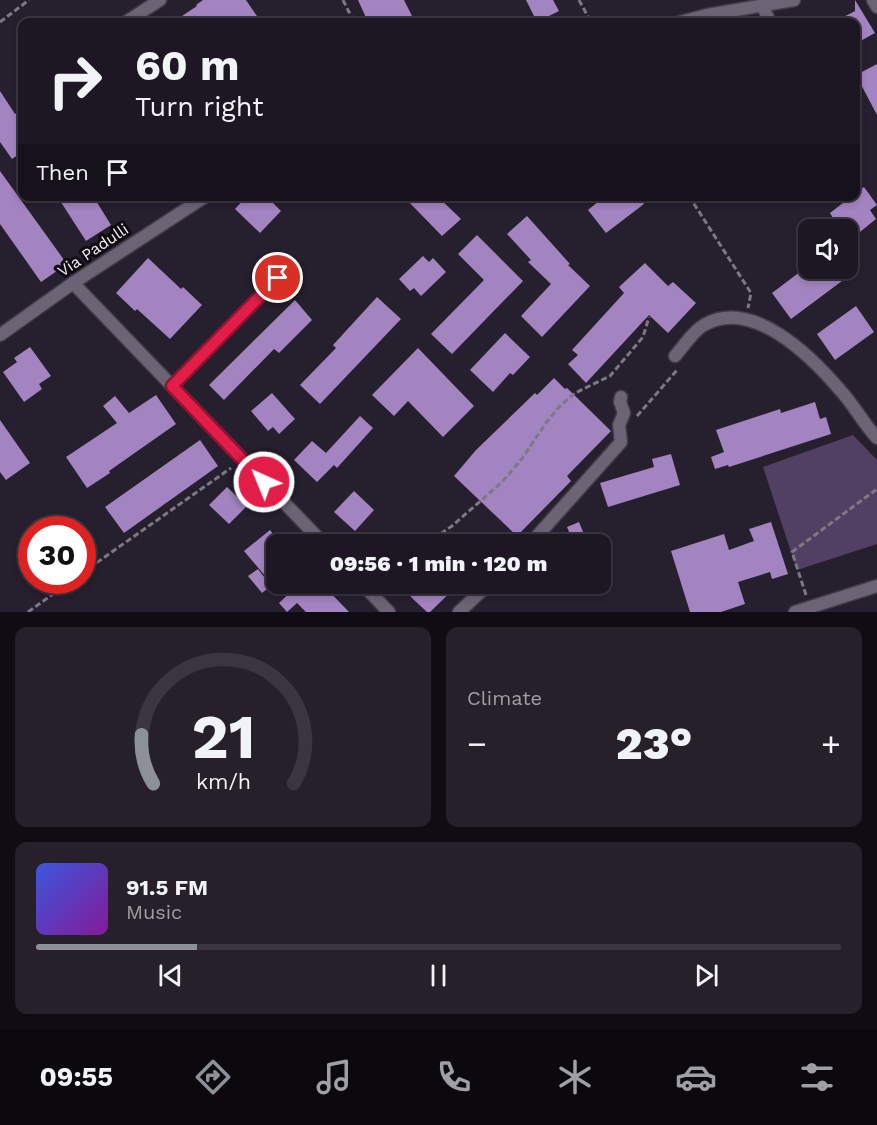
<!DOCTYPE html>
<html lang="en">
<head>
<meta charset="utf-8">
<style>
	:root { --surface:#1c1722; --page:#25202a; --text:#f1f3f6; --muted:#a09fa5; --line:#3a3640; --accent:#8c9099 }
	body { margin:0; font-family:"Work Sans",sans-serif; background:var(--page); color:var(--text); height:100vh; display:flex; flex-direction:column; font-size:22px; white-space:nowrap }
	* { box-sizing:border-box; margin:0 }
	p { font-size:20px; color:var(--muted) }
	.icon { flex:none; width:33px; height:33px; fill:none; stroke:currentColor; stroke-width:2; stroke-linecap:round; stroke-linejoin:round }
	.map { position:relative; height:612px; overflow:hidden }
	.side { display:flex; flex-direction:column; gap:15px; padding:15px; background:#0f0d13; flex:1 }
	.side>* { flex:none }
	.top-card { position:absolute; left:18px; top:18px; width:842px; height:183px; border-radius:12px; box-shadow:0 3px 9px #0003,0 0 0 2px var(--line); background:#1c1722; color:var(--text); overflow:hidden }
	.controls { position:absolute; left:798px; top:219px; display:grid; gap:12px }
	.controls a { display:grid; place-items:center; width:60px; height:60px; border-radius:12px; background:var(--surface); box-shadow:0 3px 9px #0003,0 0 0 2px var(--line); font-size:30px }
	.speed { position:absolute; left:18px; top:516px; display:flex; gap:12px; font-size:30px; font-weight:700; text-align:center }
	.speed>* { display:grid; place-content:center; width:78px; height:78px; border-radius:50%; background:var(--surface); box-shadow:0 3px 9px #0003,0 0 0 2px var(--line); line-height:1 }
	.speed .limit { border:9px solid #d22; background:#fff; color:#111 }
	.pin { position:absolute; display:grid; place-items:center; width:51px; height:51px; color:#fff; margin:-26px; border:3px solid #fff; border-radius:50%; box-shadow:0 2px 6px #0007 }
	.me { position:absolute; width:66px; margin:-33px; rotate:316deg; stroke-linejoin:round; filter:drop-shadow(0 0 4px #0008) }
	.turn { display:flex; align-items:center; gap:21px; height:126px; padding:0 18px; font-size:27px }
	.turn .icon { width:78px; height:78px; stroke-width:2.5 }
	.turn b { display:block; font-size:42px; line-height:51px }
	.then { display:flex; align-items:center; height:57px; padding:0 18px; background:#0003; gap:12px; font-size:22px }
	.big { font-size:45px; font-weight:800; line-height:1.1 }
	.side .tile { flex:1; display:flex; flex-direction:column; justify-content:center; gap:9px; min-width:0; padding:0 21px; border-radius:12px; background:var(--page) }
	.side .dial { align-items:center; gap:0 }
	.dial svg { height:156px; overflow:visible; fill:none; stroke:var(--line); stroke-width:7; stroke-linecap:round; text-anchor:middle }
	.dial text { fill:var(--text); stroke:none }
	.song { display:flex; align-items:center; gap:18px }
	.cover { width:72px; height:72px; border-radius:9px; background:linear-gradient(135deg,hsl(230 70% 55%),hsl(290 70% 35%)) }
	.played { height:6px; border-radius:3px; background:linear-gradient(90deg,var(--accent) 20%,var(--line) 20%) }
	.keys { display:flex; justify-content:space-around; direction:ltr }
	.heat { display:flex; justify-content:space-between; align-items:center; font-size:33px; direction:ltr }
	.side .tiles { flex:1; display:grid; gap:15px; grid-template-columns:1fr 1fr }
	.tile:last-child { grid-column:span 2 }
	.trip { position:absolute; left:266px; top:534px; width:345px; height:60px; border-radius:12px; background:var(--surface); box-shadow:0 3px 9px #0003,0 0 0 2px var(--line); font-weight:800; line-height:60px; text-align:center }
	.tabs { display:flex; height:96px; justify-content:space-around; align-items:center; background:#0b090e; color:var(--muted) }
	.tabs .icon { width:42px; height:42px }
	.tabs .active { color:var(--accent) }
	.tabs b { font-size:27px; color:var(--text) }
	.map>svg:first-child { display:block }
	.green { fill:#514063 }
	.building { fill:#a284c1 }
	.lines { fill:none; stroke-linecap:round; stroke-linejoin:round }
	.lane-casing { stroke:#413c48; stroke-width:9 }
	.street-casing { stroke:#413c48; stroke-width:15 }
	.path { stroke:#7e7885; stroke-width:3; stroke-dasharray:6 3; stroke-linecap:butt }
	.lane { stroke:#6c6375; stroke-width:6 }
	.street { stroke:#6c6375; stroke-width:12 }
	.route-casing { stroke:#92132f; stroke-width:15 }
	.route { stroke:#e11d48; stroke-width:10 }
	.labels { text-anchor:middle; dominant-baseline:central; stroke-width:6; stroke-linejoin:round; paint-order:stroke }
	.street-label { font-size:16px; fill:#f4effa; stroke:#0e0b11 }
</style>
</head>
<body>
<div class="map">
<svg width="877" height="612" viewBox="0 0 877 612">
	<rect width="100%" height="100%" fill="#261f2e"/>
	<path class="green" d="M853 435 877 460V544L797 570 763 467Z"/>
	<g class="building">
		<path d="M203 0H246L261 22H173L197 6 196 5Z"/>
		<path d="M358 0H404L415 22H368Z"/>
		<path d="M526 0H553L559 11 537 22Z"/>
		<path d="M855 0 875 33 855 44V22H834L855 11Z"/>
		<path d="M877 64V115L856 75Z"/>
		<path d="M0 91 15 114 22 109V152L12 159 0 142Z"/>
		<path d="M0 171 67 264 41 282 0 224Z"/>
		<path d="M864 187 877 205 870 210 876 219 850 240 848 230H819L833 218 830 213 852 196H855V194Z"/>
		<path d="M57 196H93L111 225 86 241Z"/>
		<path d="M247 196H266L281 211 260 233 235 209Z"/>
		<path d="M403 196H437L461 219 442 236Z"/>
		<path d="M605 196H639L644 204 606 233 588 210Z"/>
		<path d="M527 216 570 264 568 265 590 286 542 337 521 316 551 284 528 262 531 260 507 234Z"/>
		<path d="M477 235 523 281 452 354 431 334 484 280 458 254Z"/>
		<path d="M423 256 429 262 433 258 446 272 421 296 414 288 410 291 399 279Z"/>
		<path d="M148 258 181 289 183 287 202 305 170 339 137 309 135 311 116 293Z"/>
		<path d="M645 263 668 286 673 282 696 303 668 333 649 315 586 383 568 364 578 355 572 350 624 293 619 287Z"/>
		<path d="M805 268H832L842 281 791 319 772 293Z"/>
		<path d="M377 297 401 319 320 404 300 385 336 348 333 345Z"/>
		<path d="M295 300 312 320 279 353 274 349 224 400 209 385Z"/>
		<path d="M856 306 874 332 835 360 817 334Z"/>
		<path d="M505 333 530 357 513 375 510 373 493 392 470 370Z"/>
		<path d="M30 347 51 376 39 384 42 389 24 402 3 372 17 362 14 358Z"/>
		<path d="M418 348 474 406 443 437 408 401 394 416 372 395Z"/>
		<path d="M554 378 565 389 567 388 611 431 567 476 571 481 517 536 454 476 476 450 535 393 537 395Z"/>
		<path d="M272 393 295 419 279 434 273 427 268 431 251 411Z"/>
		<path d="M156 395 176 424 109 471 110 473 87 488 66 457 117 423 103 406 115 396 129 413Z"/>
		<path d="M815 402 820 419 826 417 831 434 729 467 728 465 715 469 711 457 724 452 716 430 780 409 781 413Z"/>
		<path d="M360 416 373 428 337 468 334 465 317 482 294 460 312 441 326 453Z"/>
		<path d="M0 420 30 463 6 480 0 472Z"/>
		<path d="M200 440 218 466 124 533 105 507Z"/>
		<path d="M671 454 680 485 608 507 600 483 654 467 652 459Z"/>
		<path d="M227 487 247 506 229 524 209 505Z"/>
		<path d="M354 491 374 510 355 531 334 512Z"/>
		<path d="M579 522 588 544H574L567 527Z"/>
		<path d="M771 522 788 574 772 579 770 572 738 582 745 604 721 612H690L671 551 724 534 729 550 754 541 749 529Z"/>
		<path d="M270 530 276 538V568L266 577 244 551Z"/>
		<path d="M258 569 271 586 262 593 248 576Z"/>
		<path d="M299 584H322L349 612H306L297 603 287 612 279 603Z"/>
		<path d="M399 584H459L430 612H427L413 599Z"/>
	</g>
	<g class="lines">
		<defs>
			<path id="lane" d="M172 386 278 278"/>
			<g id="street">
				<path d="M873 0 877 7"/>
				<path d="M762 5 770 22"/>
				<path d="M126 22 160 0"/>
				<path d="M680 22 707 15 794 0"/>
				<path d="M73 283 324 544"/>
				<path d="M0 335 73 283 206 196"/>
				<path d="M675 356C684 346 693 331 704 325 752 297 811 356 840 390 854 405 863 423 877 438"/>
				<path d="M530 544 621 442 619 425 624 413 620 402 621 397"/>
				<path d="M362 584 389 612"/>
				<path d="M459 612 489 584"/>
				<path d="M795 612 877 586"/>
			</g>
		</defs>
		<use href="#lane" class="lane-casing"/>
		<use href="#street" class="street-casing"/>
		<g class="path">
			<path d="M343 0 354 22"/>
			<path d="M579 0 591 22"/>
			<path d="M0 22 29 0"/>
			<path d="M689 196 751 293 748 308"/>
			<path d="M637 416 678 369"/>
			<path d="M426 544 452 526 502 482 521 460 546 423 559 407 575 393 610 376 643 337 649 317"/>
			<path d="M82 573 231 468"/>
			<path d="M806 595 792 552 877 489"/>
			<path d="M28 612 73 580"/>
		</g>
		<use href="#lane" class="lane"/>
		<use href="#street" class="street"/>
	</g>
	<g class="lines">
		<defs>
			<path id="route" d="M264 482 172 386 278 278"/>
		</defs>
		<use href="#route" class="route-casing"/>
		<use href="#route" class="route"/>
	</g>
	<g class="labels">
		<g class="street-label">
			<text transform="translate(93 250) rotate(-34)">Via Padulli</text>
		</g>
	</g>
</svg>
<div class="controls">
<a><svg class="icon" aria-label="sound" viewBox="0 0 24 24"><path d="M4 9h4l5-4v14l-5-4H4zM17 9q2 3 0 6"/></svg></a>
</div>
<div class="speed"><div class="limit">30</div></div>
<div class="pin" style="left:278px;top:278px;background:#d93025"><svg class="icon" aria-label="arrive" viewBox="0 0 24 24"><path d="M6 21V4h12l-3 4 3 4H6"/></svg></div>
<svg class="me" style="left:264px;top:482px" viewBox="-20 -20 40 40"><circle r="17" fill="#e11d48" stroke="#fff" stroke-width="3"/><path d="M0-11L8 9 0 5-8 9z" fill="#fff"/></svg>
<div class="trip">09:56 · 1 min · 120 m</div>
<div class="top-card">
<div class="turn"><svg class="icon" aria-label="right" viewBox="0 0 24 24"><path d="M7 20v-9h11M14 6l5 5-5 5"/></svg><div><b>60 m</b>Turn right</div></div>
<div class="then">Then<svg class="icon" aria-label="arrive" viewBox="0 0 24 24"><path d="M6 21V4h12l-3 4 3 4H6"/></svg></div>
</div>
</div>
<section class="side">
<div class="tiles">
<div class="tile dial"><svg viewBox="0 0 100 80">
<path d="M14 69A42 42 0 1 1 86 69"/>
<path d="M14 69A42 42 0 0 1 8 44" stroke="#8c9099"/>
<text x="50" y="56" font-size="32" font-weight="700">21</text>
<text x="50" y="72" font-size="11">km/h</text>
</svg></div>
<div class="tile"><p>Climate</p>
<div class="heat"><a>−</a><b class="big">23°</b><a>+</a></div>
</div>
<div class="tile">
<div class="song"><i class="cover"></i><div><b>91.5 FM</b><p>Music</p></div></div>
<div class="played"></div>
<div class="keys"><svg class="icon" aria-label="previous" viewBox="0 0 24 24"><path d="M18 5L8 12l10 7zM5 5v14"/></svg><svg class="icon" aria-label="pause" viewBox="0 0 24 24"><path d="M8 5v14M16 5v14"/></svg><svg class="icon" aria-label="next" viewBox="0 0 24 24"><path d="M6 5l10 7-10 7zM19 5v14"/></svg></div>
</div>
</div>
</section>
<nav class="tabs">
<b>09:55</b>
<svg class="icon active" aria-label="directions" viewBox="0 0 24 24"><path d="M12 3l9 9-9 9-9-9zM9 14v-3h6M13 9l2 2-2 2"/></svg>
<svg class="icon" aria-label="music" viewBox="0 0 24 24"><path d="M9 18V5l10-2v13"/><circle cx="6" cy="18" r="3"/><circle cx="16" cy="16" r="3"/></svg>
<svg class="icon" aria-label="phone" viewBox="0 0 24 24"><path d="M5 4h4l2 5-3 2q2 4 5 5l2-3 5 2v4C11 20 4 13 5 4z"/></svg>
<svg class="icon" aria-label="climate" viewBox="0 0 24 24"><path d="M12 3v18M4 7l16 10M4 17L20 7"/></svg>
<svg class="icon" aria-label="car" viewBox="0 0 24 24"><path d="M5 17H2v-5l4-1 3-4h7l3 4 3 1v5h-3M9 17h6M6 11h13"/><circle cx="7" cy="17" r="2"/><circle cx="17" cy="17" r="2"/></svg>
<svg class="icon" aria-label="filters" viewBox="0 0 24 24"><path d="M4 7h16M4 17h16"/><circle cx="9" cy="7" r="2"/><circle cx="15" cy="17" r="2"/></svg>
</nav>
</body>
</html>
